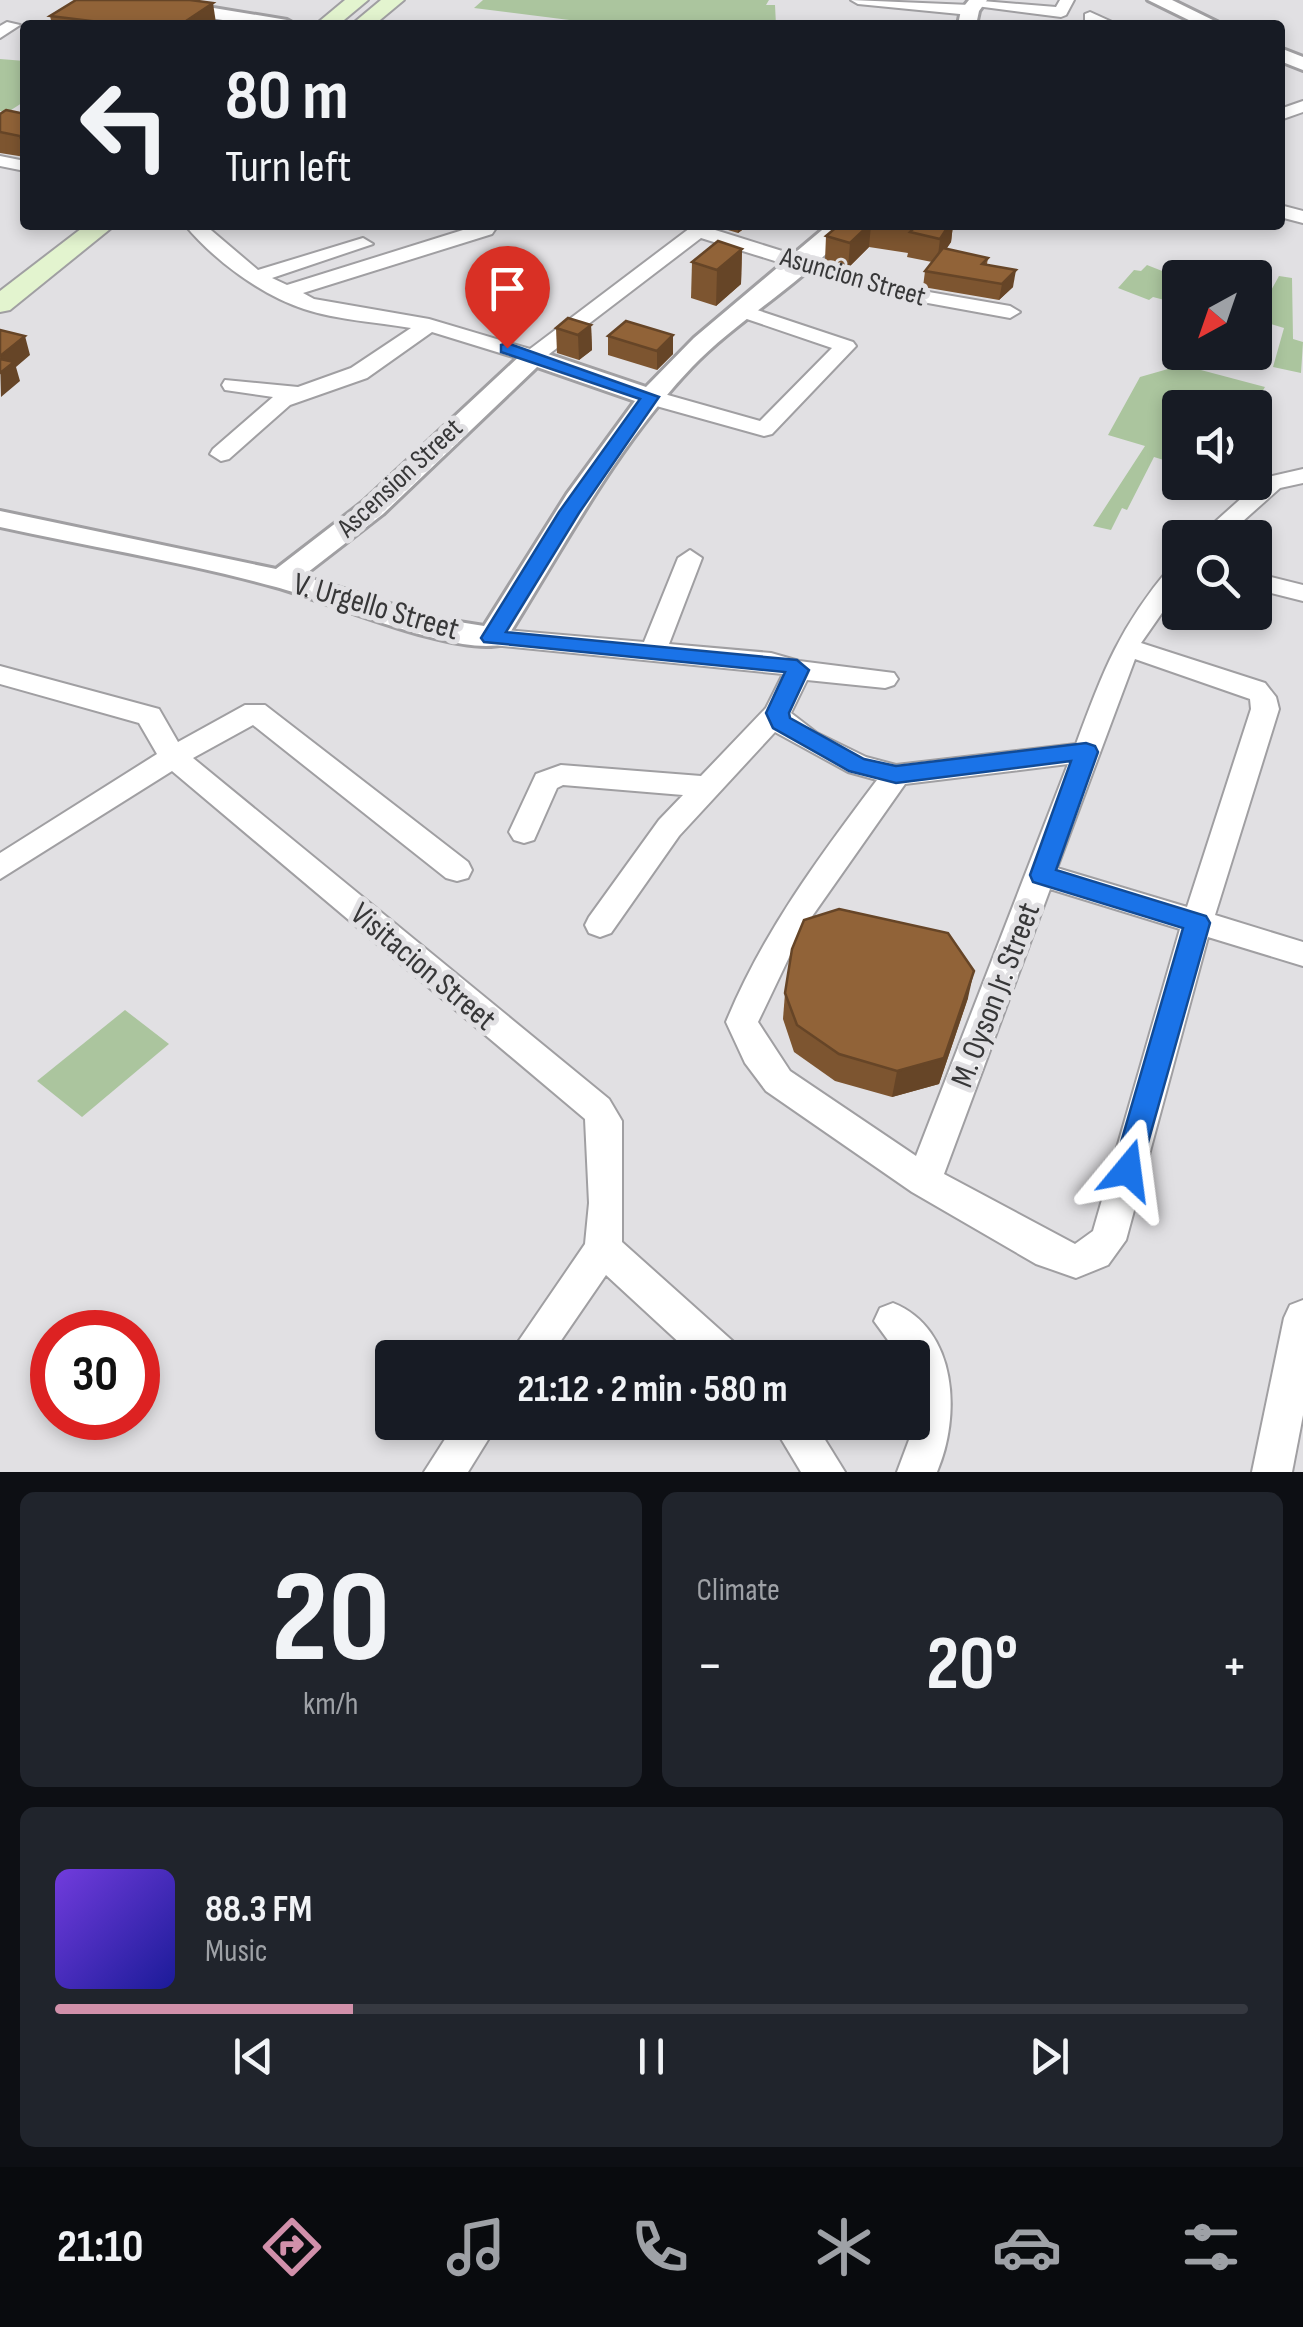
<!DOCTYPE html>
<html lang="en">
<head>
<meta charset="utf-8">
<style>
	:root { --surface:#171b24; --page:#20242c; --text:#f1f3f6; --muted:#9ea1a6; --line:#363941; --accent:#d190aa }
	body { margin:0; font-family:"Sofia Sans Condensed",sans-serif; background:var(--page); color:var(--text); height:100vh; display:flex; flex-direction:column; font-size:38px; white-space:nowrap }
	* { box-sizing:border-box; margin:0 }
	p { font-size:32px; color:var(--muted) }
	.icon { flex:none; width:55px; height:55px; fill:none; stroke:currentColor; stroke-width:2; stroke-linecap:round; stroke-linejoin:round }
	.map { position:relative; height:1472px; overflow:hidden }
	.sheet { display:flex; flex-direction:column; gap:20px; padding:20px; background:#0d0f14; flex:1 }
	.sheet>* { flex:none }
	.hud { position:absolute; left:20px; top:20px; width:1265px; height:210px; border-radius:10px; box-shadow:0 5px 15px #0003; background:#171b24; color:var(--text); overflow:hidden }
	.needle { width:65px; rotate:220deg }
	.controls { position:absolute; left:1162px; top:260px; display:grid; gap:20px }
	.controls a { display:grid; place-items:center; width:110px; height:110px; border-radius:10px; background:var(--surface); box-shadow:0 5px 15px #0003; font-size:50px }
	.speed { position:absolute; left:30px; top:1310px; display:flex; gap:20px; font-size:50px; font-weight:700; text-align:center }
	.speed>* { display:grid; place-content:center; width:130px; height:130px; border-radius:50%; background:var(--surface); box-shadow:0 5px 15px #0003; line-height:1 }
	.speed .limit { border:15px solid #d22; background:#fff; color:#111 }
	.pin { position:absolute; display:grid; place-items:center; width:85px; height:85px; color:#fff; margin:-102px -42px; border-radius:50% 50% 50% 0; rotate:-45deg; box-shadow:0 0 10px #0007 }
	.pin .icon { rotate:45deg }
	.me { position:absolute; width:110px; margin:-55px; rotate:16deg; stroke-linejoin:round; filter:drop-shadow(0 0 8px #0008) }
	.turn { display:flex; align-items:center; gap:35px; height:210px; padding:0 40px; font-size:45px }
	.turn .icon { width:130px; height:130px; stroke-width:2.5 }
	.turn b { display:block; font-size:70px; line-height:85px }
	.big { font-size:75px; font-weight:700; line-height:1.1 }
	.sheet .card { flex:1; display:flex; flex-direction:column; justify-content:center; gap:15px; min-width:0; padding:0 35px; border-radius:15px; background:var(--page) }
	.sheet .dial { align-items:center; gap:0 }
	.dial b { font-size:130px; line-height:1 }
	.song { display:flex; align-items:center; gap:30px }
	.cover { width:120px; height:120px; border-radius:15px; background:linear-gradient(135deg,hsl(260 70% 55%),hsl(240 70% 35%)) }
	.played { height:10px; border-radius:5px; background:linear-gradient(90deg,var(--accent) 25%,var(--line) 25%) }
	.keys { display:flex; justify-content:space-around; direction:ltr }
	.heat { display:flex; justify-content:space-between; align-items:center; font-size:55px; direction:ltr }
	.sheet .tiles { flex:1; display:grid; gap:20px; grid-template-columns:1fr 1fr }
	.card:last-child { grid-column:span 2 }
	.trip { position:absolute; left:375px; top:1340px; width:555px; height:100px; border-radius:10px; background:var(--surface); box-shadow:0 5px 15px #0003; font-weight:700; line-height:100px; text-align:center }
	.dock { display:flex; height:160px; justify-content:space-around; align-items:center; background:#090b0e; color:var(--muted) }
	.dock .icon { width:70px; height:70px }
	.dock .on { color:var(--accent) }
	.dock b { font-size:45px; color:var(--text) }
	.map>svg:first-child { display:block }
	.green { fill:#abc59e }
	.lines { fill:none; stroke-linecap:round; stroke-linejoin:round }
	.minor-casing { stroke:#a09fa2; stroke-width:4 }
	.tertiary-casing { stroke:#a09fa2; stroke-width:6 }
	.secondary-casing { stroke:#a09fa2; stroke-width:4 }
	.minor { fill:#fff; fill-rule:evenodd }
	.tertiary { fill:#fff; fill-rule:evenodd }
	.secondary { fill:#e3f4cf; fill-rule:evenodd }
	.wall { fill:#7d5530 }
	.shaded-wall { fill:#664527 }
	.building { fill:#916338; stroke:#664527; stroke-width:2.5 }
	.route { fill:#1a73e8; stroke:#114b97; stroke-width:2.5 }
	.labels { text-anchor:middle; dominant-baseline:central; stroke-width:10; stroke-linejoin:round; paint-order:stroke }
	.far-street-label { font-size:28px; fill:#373738; stroke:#e1e0e3 }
	.street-label { font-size:32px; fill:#373738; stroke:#e1e0e3 }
</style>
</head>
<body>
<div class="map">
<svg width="1303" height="1472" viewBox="0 0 1303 1472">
	<rect width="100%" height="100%" fill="#e1e0e3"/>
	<g class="green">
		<path d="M483 0H769L766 5H775L776 25H609L474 8Z"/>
		<path d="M0 59 25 61V101L8 112 0 111Z"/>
		<path d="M1147 265 1180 278V304L1153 297 1149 300 1118 288 1134 270 1141 271Z"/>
		<path d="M1279 276 1292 278 1293 339 1303 342 1301 373 1273 367 1284 328 1255 319Z"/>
		<path d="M1182 365 1265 387 1253 407 1180 408V465L1154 457 1127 510 1122 508 1111 530 1093 526 1145 446 1108 435 1140 377Z"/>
		<path d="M125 1010 169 1044 82 1117 37 1081Z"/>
	</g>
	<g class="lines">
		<defs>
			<g id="minor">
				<path d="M851 0 970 5 978 10 970 15 858 4Z"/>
				<path d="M970 0 1056 7 1060 0H1074L1066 15 1061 17 976 6Z"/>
				<path d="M1090 12 1112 22 1115 25H1095L1085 20V14Z"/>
				<path d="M7 22 20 25 0 38V26Z"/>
				<path d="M1303 101V112L1280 120V109Z"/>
				<path d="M0 156 25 161V171L0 166Z"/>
				<path d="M1280 205 1303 211V223L1280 217Z"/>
				<path d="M185 225H205L258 270 363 238 373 244 272 278 287 285 479 225H498L492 234 303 293 314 299 429 319 530 349 694 225H715L712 229 894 286 1010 306 1020 312 1010 318 884 295 701 238 540 361H526L432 332 367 378 290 405 229 459 221 461 210 454 213 449 273 397 225 390 222 385 225 380 298 387 351 368 411 328C376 322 337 320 304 309 261 295 214 260 185 225Z"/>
				<path d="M742 305 853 342 856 346 772 434 764 436 642 402 639 397 650 390 760 421 832 348 735 315 732 311Z"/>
				<path d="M1303 469V483L1280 488 1224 538H1197L1264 478Z"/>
				<path d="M690 550 702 558 669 644 771 653 799 661 894 673 898 679 894 685 885 688 807 680 791 713 817 733 866 757 896 765 1076 744C1104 669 1119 628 1171 566L1180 563V587L1141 643 1265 683 1276 697 1279 709 1215 915 1303 942V966L1208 937 1126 1240 1108 1265 1076 1278 1036 1264 912 1192 766 1091 745 1063 726 1022C763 932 819 857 877 780L848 772 775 732 679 836 611 933 600 937 589 933 585 925 589 917 659 820 683 795 563 785 557 788 534 840 524 843 514 840 509 832 536 774 561 765 701 776 766 708 783 674 492 645 479 637 492 629 644 642 678 558ZM1135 659 1250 699 1251 709 1187 907 1057 868ZM1068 764 916 1156 790 1071 758 1022 801 932 905 784ZM1050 889 1180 929 1093 1231 1075 1244 944 1174Z"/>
				<path d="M1255 573 1303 585V601L1255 589Z"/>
				<path d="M0 666 159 709 178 742 245 705H265L468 862 472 870 468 878 457 881 446 878 253 725 193 758 609 1099 622 1121V1242L737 1345 743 1358H696L606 1275 549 1358H507L585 1244 589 1203 585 1119 172 771 0 879V853L157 754 139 723 0 684Z"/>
				<path d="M1303 1300V1415L1292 1472H1252L1284 1318 1290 1305Z"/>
				<path d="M893 1303C958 1329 961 1417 937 1472H897L912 1432V1358H901L874 1321 880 1308Z"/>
				<path d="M456 1422H499L468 1472H424Z"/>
				<path d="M771 1422H814L845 1472H801Z"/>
			</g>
			<g id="tertiary">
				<path d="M123 0H165L287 20 296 25H253L132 5Z"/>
				<path d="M969 0H987L979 11 976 25H958L961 10Z"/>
				<path d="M1148 0H1172L1223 25H1199Z"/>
				<path d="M1280 48 1303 57V70L1280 61Z"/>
				<path d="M828 225H852C809 281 741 316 692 367 614 449 563 549 503 644 456 657 327 601 276 587 185 562 91 547 0 527V511L276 569 363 502 524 352H542L646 387 694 338ZM537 367 635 401 567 494 484 626 434 618 303 576 383 514Z"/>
			</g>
			<g id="secondary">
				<path d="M345 0H368L338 25H315Z"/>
				<path d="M381 0H404L374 25H351Z"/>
				<path d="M86 225H115L10 310 0 312V291Z"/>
			</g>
		</defs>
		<use href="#minor" class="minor-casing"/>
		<use href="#tertiary" class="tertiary-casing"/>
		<use href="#secondary" class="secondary-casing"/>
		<use href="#minor" class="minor"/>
		<use href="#tertiary" class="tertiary"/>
		<use href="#secondary" class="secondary"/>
	</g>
	<g class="wall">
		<path d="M50 16 216 23 213 25H52Z"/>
		<path d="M0 114H25V157L0 153Z"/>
		<path d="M718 225H749L738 233 718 227Z"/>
		<path d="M839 225H953L951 242 946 249 988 258 987 264 1013 287 999 300 923 287 925 271 932 262 907 257 908 253 869 247 848 268 825 260 826 236Z"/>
		<path d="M742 249 741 284 716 306 691 298 692 262Z"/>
		<path d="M591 325 592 350 579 360 557 353 556 328Z"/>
		<path d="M673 335V354L657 370 608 355V336Z"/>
		<path d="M785 993 968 998 939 1084 892 1097 835 1081 794 1052 783 1019Z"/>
	</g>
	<g class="shaded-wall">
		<path d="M213 3 216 23 213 25H180Z"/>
		<path d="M738 225H749L738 233Z"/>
		<path d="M869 225H871L869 247 848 268 850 243Z"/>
		<path d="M949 225H953L951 242 937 263 940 239Z"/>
		<path d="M742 249 741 284 716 306 717 270Z"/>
		<path d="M1016 270 1013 287 999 300 1002 284Z"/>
		<path d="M591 325 592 350 579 360 578 335Z"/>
		<path d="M673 335V354L657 370V351Z"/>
		<path d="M25 336 30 355 16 367 20 381 1 397 0 356Z"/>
		<path d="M974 971 968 998 939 1084 892 1097 897 1071Z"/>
	</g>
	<g class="building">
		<path d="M76 0H190L213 3 180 25H124L50 16Z"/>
		<path d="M541 22 566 25H538Z"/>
		<path d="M6 110 25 114V144H23L20 136 0 132V114Z"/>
		<path d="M839 225H869L850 243 826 236Z"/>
		<path d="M885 225H949L940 239 910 232 913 229Z"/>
		<path d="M718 241 742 249 717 270 692 262Z"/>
		<path d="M943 248 988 258 982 264 1016 270 1002 284 925 271Z"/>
		<path d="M568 318 591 325 578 335 556 328Z"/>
		<path d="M626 321 673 335 657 351 608 336Z"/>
		<path d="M0 330 25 336 0 356Z"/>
		<path d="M0 359 14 362 0 373Z"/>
		<path d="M839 909 948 933 974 971 944 1058 897 1071 839 1054 797 1025 785 993 792 949 804 920Z"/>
	</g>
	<path class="route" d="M507 343 659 397 579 513 506 632 797 660 809 670 789 713 790 718 864 759 896 766 1086 743 1095 746 1098 752 1056 870 1206 916 1210 923 1138 1178 1128 1182 1118 1178 1113 1170 1183 928 1033 882 1030 875 1071 761 896 783 849 771 773 728 766 713 785 672 484 642 481 638 559 512 640 399 501 352V345Z"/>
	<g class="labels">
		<g class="far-street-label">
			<text transform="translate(853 277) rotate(16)">Asuncion Street</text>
			<text transform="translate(400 478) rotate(-43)">Ascension Street</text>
		</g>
		<g class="street-label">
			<text transform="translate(376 607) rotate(16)">V. Urgello Street</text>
			<text transform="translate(423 967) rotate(40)">Visitacion Street</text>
			<text transform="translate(996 995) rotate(-69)">M. Oyson Jr. Street</text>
		</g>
	</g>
</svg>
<div class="controls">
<a><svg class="needle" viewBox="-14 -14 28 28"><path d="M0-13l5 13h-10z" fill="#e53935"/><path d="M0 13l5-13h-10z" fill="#9ea1a6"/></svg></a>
<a><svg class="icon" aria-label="sound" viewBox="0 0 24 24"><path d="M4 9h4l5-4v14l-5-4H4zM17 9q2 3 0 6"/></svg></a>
<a><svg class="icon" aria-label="search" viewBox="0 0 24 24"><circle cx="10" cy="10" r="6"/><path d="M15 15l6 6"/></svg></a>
</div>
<div class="speed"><div class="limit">30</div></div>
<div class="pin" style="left:507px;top:348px;background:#d93025"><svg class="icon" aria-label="arrive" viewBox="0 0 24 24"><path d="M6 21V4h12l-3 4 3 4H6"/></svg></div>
<svg class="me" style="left:1128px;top:1170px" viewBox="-20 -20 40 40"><path d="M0-17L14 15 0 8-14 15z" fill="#1a73e8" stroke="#fff" stroke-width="4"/></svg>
<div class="trip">21:12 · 2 min · 580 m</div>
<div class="hud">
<div class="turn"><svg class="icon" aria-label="left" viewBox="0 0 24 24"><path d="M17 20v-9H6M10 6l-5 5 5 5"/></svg><div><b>80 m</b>Turn left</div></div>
</div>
</div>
<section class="sheet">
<div class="tiles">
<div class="card dial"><b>20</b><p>km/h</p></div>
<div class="card"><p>Climate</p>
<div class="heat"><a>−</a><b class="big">20°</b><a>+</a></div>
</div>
<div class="card">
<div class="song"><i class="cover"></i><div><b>88.3 FM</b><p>Music</p></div></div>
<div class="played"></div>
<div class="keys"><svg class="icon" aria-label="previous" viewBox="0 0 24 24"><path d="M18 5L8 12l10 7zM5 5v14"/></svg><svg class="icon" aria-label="pause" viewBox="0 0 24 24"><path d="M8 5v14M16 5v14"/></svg><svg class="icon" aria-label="next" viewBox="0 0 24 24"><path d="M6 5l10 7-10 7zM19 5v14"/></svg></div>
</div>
</div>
</section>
<nav class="dock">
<b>21:10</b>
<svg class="icon on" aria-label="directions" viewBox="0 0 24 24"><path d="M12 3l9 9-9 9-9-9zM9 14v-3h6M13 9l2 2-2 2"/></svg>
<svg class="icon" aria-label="music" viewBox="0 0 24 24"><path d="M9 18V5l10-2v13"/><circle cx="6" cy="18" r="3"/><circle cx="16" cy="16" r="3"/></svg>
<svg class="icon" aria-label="phone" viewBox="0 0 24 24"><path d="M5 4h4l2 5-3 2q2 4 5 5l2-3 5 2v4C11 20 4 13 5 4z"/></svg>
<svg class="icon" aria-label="climate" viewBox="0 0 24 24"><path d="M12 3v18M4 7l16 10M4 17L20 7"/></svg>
<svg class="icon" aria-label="car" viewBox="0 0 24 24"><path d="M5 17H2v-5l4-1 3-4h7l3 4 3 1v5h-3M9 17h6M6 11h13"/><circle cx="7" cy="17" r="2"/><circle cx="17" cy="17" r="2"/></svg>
<svg class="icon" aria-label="filters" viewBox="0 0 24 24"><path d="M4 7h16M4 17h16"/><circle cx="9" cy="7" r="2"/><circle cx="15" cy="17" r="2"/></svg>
</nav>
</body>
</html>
